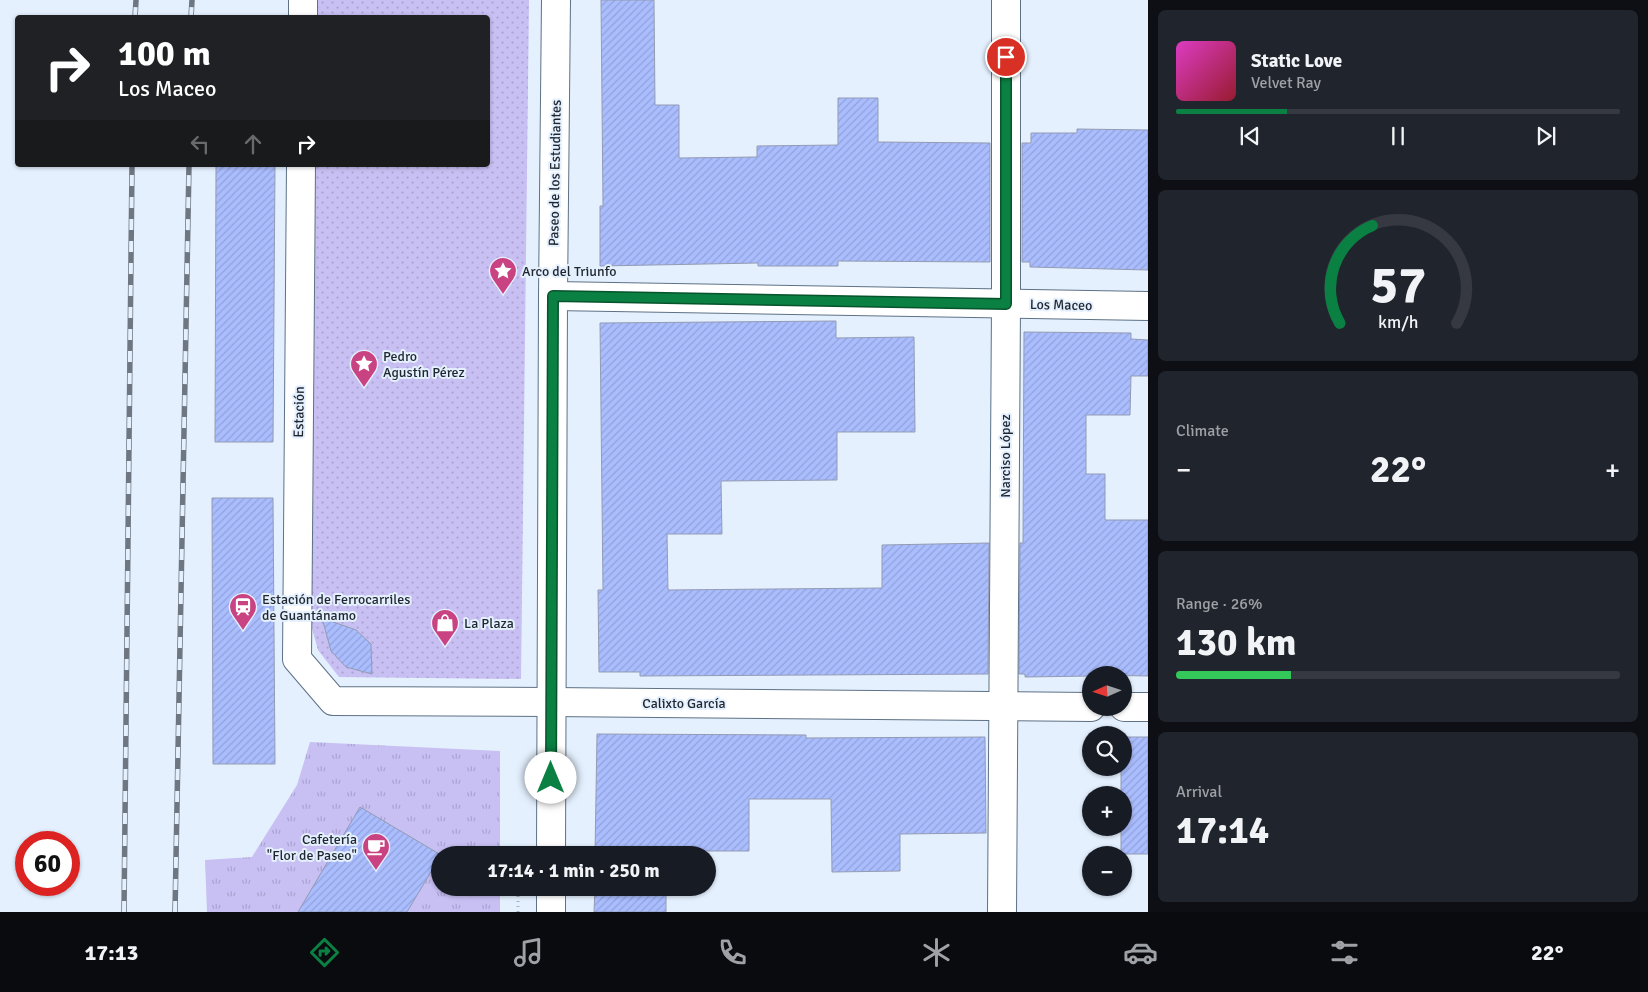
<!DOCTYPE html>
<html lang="en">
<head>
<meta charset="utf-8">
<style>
	:root { --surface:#171b24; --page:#20242c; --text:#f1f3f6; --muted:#9ea1a6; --line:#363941; --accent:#0b8043 }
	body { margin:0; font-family:Signika,sans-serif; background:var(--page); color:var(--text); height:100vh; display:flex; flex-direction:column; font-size:19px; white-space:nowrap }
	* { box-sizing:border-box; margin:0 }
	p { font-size:16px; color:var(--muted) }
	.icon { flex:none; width:28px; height:28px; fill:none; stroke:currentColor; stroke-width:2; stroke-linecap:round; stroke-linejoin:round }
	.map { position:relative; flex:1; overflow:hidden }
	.panel { display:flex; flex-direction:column; gap:10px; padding:10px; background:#0d0f14; width:500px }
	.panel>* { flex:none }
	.guide { position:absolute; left:15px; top:15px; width:475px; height:152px; border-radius:5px; box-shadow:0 1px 4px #0004; background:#202124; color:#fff; overflow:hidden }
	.needle { width:32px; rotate:267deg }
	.buttons { position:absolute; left:1082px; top:666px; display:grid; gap:10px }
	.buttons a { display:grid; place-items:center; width:50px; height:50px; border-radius:50%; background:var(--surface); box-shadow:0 1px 4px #0004; font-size:25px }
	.speed { position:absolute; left:15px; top:831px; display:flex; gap:10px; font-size:25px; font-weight:700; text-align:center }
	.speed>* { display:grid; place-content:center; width:65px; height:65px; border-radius:50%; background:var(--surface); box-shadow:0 1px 4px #0004; line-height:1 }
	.speed .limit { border:8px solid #d22; background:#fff; color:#111 }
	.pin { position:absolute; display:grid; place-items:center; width:42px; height:42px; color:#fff; margin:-21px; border:2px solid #fff; border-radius:50%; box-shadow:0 1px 5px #0007 }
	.me { position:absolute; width:55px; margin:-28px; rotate:0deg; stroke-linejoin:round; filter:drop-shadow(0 0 4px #0008) }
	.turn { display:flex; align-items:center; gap:18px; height:105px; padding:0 20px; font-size:22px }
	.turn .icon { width:65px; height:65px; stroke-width:2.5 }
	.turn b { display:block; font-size:35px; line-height:42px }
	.lanes { display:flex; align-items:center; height:48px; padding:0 20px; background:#0003; justify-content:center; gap:25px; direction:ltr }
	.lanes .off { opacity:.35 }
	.big { font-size:38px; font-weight:700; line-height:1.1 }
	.panel .card { flex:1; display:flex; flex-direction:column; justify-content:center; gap:8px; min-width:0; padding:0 18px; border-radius:8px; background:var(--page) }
	.panel .dial { align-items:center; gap:0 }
	.dial svg { height:130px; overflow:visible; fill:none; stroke:var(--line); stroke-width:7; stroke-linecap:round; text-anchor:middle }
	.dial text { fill:var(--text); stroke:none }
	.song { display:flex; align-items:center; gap:15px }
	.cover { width:60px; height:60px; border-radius:8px; background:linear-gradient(135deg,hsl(310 70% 55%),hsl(350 70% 35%)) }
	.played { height:5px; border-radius:2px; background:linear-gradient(90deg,var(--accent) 25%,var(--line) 25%) }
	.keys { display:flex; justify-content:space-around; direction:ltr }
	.heat { display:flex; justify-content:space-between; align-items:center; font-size:28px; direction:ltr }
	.charge { height:8px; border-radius:4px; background:linear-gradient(90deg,#34c759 26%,var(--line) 0) }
	.trip { position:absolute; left:431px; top:846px; width:285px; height:50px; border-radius:25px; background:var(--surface); box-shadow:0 1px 4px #0004; font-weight:700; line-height:50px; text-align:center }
	.tabs { display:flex; height:80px; justify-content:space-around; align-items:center; background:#090b0e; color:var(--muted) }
	.tabs .icon { width:35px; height:35px }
	.tabs .active { color:var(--accent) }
	.tabs b { font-size:22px; color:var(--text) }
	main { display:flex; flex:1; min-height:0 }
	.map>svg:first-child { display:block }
	.grass { fill:url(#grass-tufts) }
	.park { fill:url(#park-dots) }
	.building { fill:url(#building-hatch); stroke:#939bb4 }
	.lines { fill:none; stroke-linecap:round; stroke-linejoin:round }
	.minor-casing { stroke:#5e7185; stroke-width:30 }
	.tertiary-casing { stroke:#5e7185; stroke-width:30 }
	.primary-casing { stroke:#5e7185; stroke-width:30 }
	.path { stroke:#a7b1be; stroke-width:3; stroke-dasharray:1 4; stroke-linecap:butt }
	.minor { stroke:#fff; stroke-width:28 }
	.tertiary { stroke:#fff; stroke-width:28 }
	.primary { stroke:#fff; stroke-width:28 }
	.rail-casing { stroke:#6d7681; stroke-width:5.5 }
	.rail { stroke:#e4f0fe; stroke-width:4; stroke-dasharray:11; stroke-linecap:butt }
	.route-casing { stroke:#07532c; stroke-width:12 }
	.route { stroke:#0b8043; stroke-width:9 }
	.labels { text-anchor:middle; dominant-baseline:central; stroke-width:4; stroke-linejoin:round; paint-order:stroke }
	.street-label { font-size:14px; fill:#1f262f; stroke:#e4f0fe }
	.poi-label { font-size:14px; fill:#1f262f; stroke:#e4f0fe; text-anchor:start }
</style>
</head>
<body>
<main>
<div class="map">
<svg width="1148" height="912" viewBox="0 0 1148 912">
	<defs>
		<pattern id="grass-tufts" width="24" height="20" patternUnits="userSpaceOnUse" patternTransform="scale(1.25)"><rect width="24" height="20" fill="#c8bff3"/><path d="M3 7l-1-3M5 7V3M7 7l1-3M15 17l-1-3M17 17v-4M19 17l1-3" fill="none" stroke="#aba4d1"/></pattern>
		<pattern id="park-dots" width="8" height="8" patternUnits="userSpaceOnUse" patternTransform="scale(1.25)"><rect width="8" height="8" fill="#c8bff3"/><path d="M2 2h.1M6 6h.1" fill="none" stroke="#aba4d1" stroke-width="1.8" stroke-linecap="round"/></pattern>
		<pattern id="building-hatch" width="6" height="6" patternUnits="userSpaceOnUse" patternTransform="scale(1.25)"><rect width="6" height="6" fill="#aabdfe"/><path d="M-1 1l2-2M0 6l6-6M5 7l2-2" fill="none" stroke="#92a2da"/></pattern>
	</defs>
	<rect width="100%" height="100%" fill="#e4f0fe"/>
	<path class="grass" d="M310 742 500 751V855H440V888H500V912H207L205 860 252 857 297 785Z"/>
	<path class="park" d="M316 0H529L521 679 339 677 318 650 310 621 314 165H488V18L316 17Z"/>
	<g class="building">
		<path d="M601 0H654L655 105H679V158L757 157V146L838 145V98H878V142L990 143V262L838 261V266H758V263L600 266V206H603Z"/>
		<path d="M1077 129 1148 130V270L1030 267V262H1022V143H1031V133H1077Z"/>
		<path d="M216 165H275L273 442H215Z"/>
		<path d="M836 321V338L914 337 915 432H837V480L721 481 722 534H667L668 590 882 588V545L989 543 988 674 640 676V672H599L598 590H603L600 323Z"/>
		<path d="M1024 332 1131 333V339L1148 340V376H1131L1130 415H1086V474H1105V520H1148V676L1091 675V676L1025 677V674H1019L1020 543H1023Z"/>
		<path d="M212 498H273L275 764H213Z"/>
		<path d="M322 618 356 630 371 644 372 674 346 667 331 651Z"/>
		<path d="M597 734 806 735V738L985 737 986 833 900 834V871L832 872 831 799H749V851H702V855H595Z"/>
		<path d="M1124 737H1148V854H1121V828H1124V795H1121V768H1124Z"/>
		<path d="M360 807 441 855 407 912H298Z"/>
		<path d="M595 888H666V912H594Z"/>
	</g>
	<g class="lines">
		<defs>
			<g id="minor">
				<path d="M303 18V0"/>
				<path d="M301 165 297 659 333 701 551 702"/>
				<path d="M1002 912 1006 304V0"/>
			</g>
			<path id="tertiary" d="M553 296 1148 306"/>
			<g id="primary">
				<path d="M551 702 1091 707"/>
				<path d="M1124 707H1148"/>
				<path d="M551 855 553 296 556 0"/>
				<path d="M551 912V888"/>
			</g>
		</defs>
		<use href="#minor" class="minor-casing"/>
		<use href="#tertiary" class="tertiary-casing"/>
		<use href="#primary" class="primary-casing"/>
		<path class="path" d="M518 912V888"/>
		<use href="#minor" class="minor"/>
		<use href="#tertiary" class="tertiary"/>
		<use href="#primary" class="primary"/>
		<defs>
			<g id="rail">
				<path d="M135 18 136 0"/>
				<path d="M191 18 192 0"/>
				<path d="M124 912 132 165"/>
				<path d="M175 912 189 165"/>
			</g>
		</defs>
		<use href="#rail" class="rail-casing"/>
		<use href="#rail" class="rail"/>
	</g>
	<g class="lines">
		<defs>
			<path id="route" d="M551 778 553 296 1006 304V57"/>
		</defs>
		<use href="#route" class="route-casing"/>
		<use href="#route" class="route"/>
	</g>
	<defs>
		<symbol id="sight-pin" viewBox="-11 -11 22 30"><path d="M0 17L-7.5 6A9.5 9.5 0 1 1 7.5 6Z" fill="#c94281" stroke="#e4f0fe"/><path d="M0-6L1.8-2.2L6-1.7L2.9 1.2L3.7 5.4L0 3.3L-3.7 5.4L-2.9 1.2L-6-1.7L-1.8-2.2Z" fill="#fff"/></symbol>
		<symbol id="station-pin" viewBox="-11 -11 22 30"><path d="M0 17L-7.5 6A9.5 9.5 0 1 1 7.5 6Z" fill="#c94281" stroke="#e4f0fe"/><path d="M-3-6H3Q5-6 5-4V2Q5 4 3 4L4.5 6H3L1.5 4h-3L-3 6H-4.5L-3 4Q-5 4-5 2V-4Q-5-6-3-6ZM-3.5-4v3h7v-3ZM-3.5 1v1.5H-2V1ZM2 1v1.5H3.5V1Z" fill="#fff"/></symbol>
		<symbol id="shop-pin" viewBox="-11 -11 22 30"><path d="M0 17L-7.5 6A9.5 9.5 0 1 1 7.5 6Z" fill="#c94281" stroke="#e4f0fe"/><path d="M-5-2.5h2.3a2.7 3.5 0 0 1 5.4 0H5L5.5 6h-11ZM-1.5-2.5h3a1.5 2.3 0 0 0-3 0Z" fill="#fff"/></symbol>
		<symbol id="cafe-pin" viewBox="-11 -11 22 30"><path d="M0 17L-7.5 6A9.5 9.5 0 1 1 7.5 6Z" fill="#c94281" stroke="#e4f0fe"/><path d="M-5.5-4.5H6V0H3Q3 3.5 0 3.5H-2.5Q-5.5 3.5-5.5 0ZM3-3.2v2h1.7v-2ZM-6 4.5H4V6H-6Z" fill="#fff"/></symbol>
	</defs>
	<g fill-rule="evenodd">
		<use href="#sight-pin" x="487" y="255" width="32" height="43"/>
		<use href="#sight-pin" x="348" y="348" width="32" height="43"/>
		<use href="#station-pin" x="227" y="591" width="32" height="43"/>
		<use href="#shop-pin" x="429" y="607" width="32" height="43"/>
		<use href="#cafe-pin" x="360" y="831" width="32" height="43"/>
	</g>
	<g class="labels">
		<g class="street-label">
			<text transform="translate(555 173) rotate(-89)">Paseo de los Estudiantes</text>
			<text transform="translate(1061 305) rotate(1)">Los Maceo</text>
			<text transform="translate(299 412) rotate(-89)">Estación</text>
			<text transform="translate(1005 456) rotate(-90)">Narciso López</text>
			<text x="684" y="703">Calixto García</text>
		</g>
		<g class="poi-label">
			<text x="522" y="271">Arco del Triunfo</text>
			<text x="383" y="356">Pedro<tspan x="383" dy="16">Agustín Pérez</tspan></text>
			<text x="262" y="599">Estación de Ferrocarriles<tspan x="262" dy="16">de Guantánamo</tspan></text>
			<text x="464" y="623">La Plaza</text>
			<text x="357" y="839" text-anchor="end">Cafetería<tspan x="357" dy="16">"Flor de Paseo"</tspan></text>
		</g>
	</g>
</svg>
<div class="buttons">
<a><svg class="needle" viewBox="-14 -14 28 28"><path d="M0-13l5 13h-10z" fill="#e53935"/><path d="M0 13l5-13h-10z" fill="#9ea1a6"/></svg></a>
<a><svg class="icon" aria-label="search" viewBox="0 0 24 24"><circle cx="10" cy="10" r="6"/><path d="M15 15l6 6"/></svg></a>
<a>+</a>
<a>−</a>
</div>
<div class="speed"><div class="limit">60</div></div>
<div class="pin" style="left:1006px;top:57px;background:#d93025"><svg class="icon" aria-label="arrive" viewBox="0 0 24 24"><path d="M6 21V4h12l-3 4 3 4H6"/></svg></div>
<svg class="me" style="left:551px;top:778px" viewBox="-20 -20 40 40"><circle r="19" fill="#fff"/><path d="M0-13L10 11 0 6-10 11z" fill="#0b8043"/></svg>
<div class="trip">17:14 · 1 min · 250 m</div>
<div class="guide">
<div class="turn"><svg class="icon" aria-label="right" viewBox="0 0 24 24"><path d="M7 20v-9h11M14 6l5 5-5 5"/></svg><div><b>100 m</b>Los Maceo</div></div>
<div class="lanes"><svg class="icon off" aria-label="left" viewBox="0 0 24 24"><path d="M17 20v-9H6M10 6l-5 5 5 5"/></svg><svg class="icon off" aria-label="ahead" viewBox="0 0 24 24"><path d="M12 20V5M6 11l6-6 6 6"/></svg><svg class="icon" aria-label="right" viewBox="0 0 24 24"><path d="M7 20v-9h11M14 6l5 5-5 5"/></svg></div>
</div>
</div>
<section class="panel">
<div class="card">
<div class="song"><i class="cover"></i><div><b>Static Love</b><p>Velvet Ray</p></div></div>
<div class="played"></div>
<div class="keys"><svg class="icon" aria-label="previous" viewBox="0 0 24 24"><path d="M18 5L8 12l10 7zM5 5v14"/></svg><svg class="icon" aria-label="pause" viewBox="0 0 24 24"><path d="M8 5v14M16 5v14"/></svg><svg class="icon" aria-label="next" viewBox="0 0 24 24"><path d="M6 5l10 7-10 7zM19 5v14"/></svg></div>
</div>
<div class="card dial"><svg viewBox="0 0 100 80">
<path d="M14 69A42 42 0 1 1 86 69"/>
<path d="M14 69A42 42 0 0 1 34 9" stroke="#0b8043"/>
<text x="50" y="56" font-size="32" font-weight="700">57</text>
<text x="50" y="72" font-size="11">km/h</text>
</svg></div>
<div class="card"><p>Climate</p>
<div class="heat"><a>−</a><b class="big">22°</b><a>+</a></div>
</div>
<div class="card"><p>Range · 26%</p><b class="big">130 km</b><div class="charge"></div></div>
<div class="card"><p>Arrival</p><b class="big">17:14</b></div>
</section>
</main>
<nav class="tabs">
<b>17:13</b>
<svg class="icon active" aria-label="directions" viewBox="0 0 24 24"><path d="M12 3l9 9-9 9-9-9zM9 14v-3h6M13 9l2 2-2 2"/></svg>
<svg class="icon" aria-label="music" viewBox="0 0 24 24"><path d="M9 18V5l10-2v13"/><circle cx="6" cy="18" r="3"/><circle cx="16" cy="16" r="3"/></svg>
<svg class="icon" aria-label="phone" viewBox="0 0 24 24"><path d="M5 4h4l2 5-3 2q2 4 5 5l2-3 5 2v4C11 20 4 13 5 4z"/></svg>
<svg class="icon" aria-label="climate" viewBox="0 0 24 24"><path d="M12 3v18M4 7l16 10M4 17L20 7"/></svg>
<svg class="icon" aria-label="car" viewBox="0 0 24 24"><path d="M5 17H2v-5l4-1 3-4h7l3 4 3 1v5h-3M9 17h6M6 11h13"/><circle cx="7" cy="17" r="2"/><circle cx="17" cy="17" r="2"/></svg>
<svg class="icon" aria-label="filters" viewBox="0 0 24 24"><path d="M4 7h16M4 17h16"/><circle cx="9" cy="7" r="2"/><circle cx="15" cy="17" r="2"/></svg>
<b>22°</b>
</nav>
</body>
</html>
